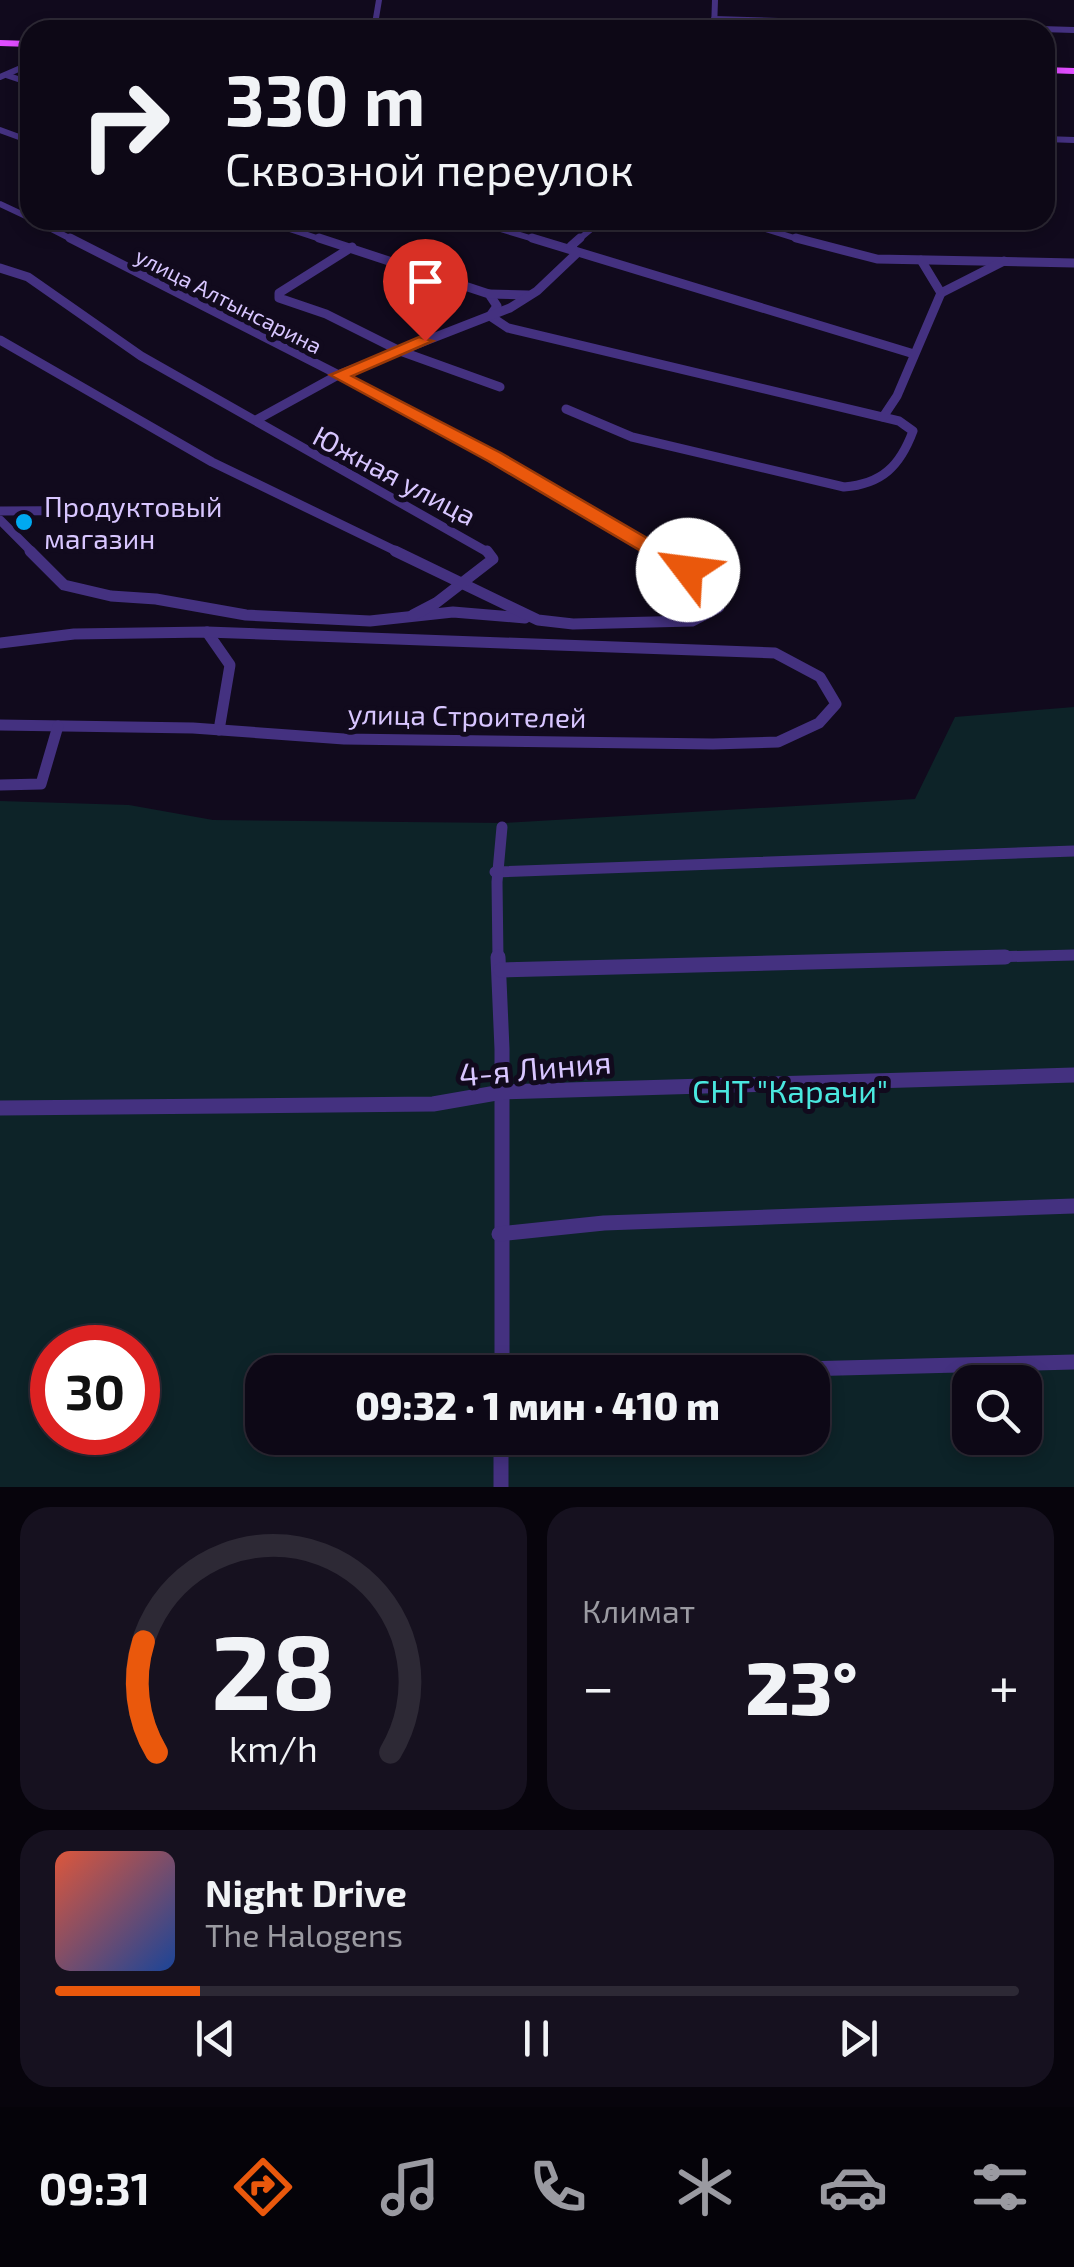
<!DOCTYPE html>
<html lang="ru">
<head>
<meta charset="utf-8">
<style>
	:root { --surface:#0d0816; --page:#16111f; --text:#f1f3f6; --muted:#9a9aa1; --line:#2d2935; --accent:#ea580c }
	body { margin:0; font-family:"Exo 2",sans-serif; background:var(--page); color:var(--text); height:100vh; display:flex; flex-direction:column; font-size:38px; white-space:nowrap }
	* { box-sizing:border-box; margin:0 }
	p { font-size:32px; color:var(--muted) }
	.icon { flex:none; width:55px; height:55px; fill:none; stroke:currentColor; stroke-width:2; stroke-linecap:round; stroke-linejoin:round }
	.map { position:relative; height:1487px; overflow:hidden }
	.sheet { display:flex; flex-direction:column; gap:20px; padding:20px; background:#07040c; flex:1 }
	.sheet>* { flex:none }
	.guide { position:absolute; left:20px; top:20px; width:1035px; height:210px; border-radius:30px; box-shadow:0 5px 15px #0003,0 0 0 2px var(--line); background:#0d0816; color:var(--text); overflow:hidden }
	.fabs { position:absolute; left:952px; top:1365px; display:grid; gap:20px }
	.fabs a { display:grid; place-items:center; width:90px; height:90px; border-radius:20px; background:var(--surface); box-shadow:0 5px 15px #0003,0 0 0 2px var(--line); font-size:50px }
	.speed { position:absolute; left:30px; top:1325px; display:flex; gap:20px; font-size:50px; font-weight:700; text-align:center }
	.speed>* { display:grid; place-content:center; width:130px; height:130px; border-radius:50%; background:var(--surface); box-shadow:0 5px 15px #0003,0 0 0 2px var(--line); line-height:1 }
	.speed .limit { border:15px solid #d22; background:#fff; color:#111 }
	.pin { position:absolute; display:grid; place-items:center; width:85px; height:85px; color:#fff; margin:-102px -42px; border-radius:50% 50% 50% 0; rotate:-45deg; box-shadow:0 0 10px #0007 }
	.pin .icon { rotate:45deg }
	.me { position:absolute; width:110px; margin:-55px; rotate:300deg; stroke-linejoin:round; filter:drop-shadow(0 0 8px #0008) }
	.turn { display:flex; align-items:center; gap:35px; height:210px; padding:0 40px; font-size:45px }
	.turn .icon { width:130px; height:130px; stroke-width:2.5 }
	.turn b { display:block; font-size:70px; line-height:85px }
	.big { font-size:75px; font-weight:800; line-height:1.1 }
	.sheet .tile { flex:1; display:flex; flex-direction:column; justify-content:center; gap:15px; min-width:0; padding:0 35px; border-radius:30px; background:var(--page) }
	.sheet .dial { align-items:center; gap:0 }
	.dial svg { height:260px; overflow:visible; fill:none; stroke:var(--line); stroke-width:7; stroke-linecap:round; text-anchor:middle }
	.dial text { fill:var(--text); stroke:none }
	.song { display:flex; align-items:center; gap:30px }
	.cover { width:120px; height:120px; border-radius:15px; background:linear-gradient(135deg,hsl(10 70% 55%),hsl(220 70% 35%)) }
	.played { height:10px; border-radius:5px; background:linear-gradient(90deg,var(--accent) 15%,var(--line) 15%) }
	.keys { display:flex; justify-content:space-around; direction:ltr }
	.heat { display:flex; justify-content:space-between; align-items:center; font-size:55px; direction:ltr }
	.sheet .tiles { flex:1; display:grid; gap:20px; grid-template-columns:1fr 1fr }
	.tile:last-child { grid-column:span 2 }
	.trip { position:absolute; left:245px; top:1355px; width:585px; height:100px; border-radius:30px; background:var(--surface); box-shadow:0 5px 15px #0003,0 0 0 2px var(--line); font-weight:800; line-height:100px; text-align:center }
	.dock { display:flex; height:160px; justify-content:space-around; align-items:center; background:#050309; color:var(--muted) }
	.dock .icon { width:70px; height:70px }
	.dock .on { color:var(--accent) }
	.dock b { font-size:45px; color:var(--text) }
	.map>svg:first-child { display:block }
	.green { fill:#0d2328; fill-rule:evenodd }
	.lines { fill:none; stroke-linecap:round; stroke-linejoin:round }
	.street-far3 { stroke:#443180; stroke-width:6 }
	.street-far2 { stroke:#443180; stroke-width:9 }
	.street-far1 { stroke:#443180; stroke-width:11 }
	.street { stroke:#443180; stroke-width:15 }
	.primary { fill:#e04dff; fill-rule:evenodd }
	.route { fill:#ea580c; stroke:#983908; stroke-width:2.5 }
	.poi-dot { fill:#00a9f1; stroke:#110a1d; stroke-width:4 }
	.labels { text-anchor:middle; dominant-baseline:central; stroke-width:10; stroke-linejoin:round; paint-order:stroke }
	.far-street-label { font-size:22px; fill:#d8c6ff; stroke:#110a1d }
	.street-label { font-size:28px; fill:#d8c6ff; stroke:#110a1d }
	.poi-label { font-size:28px; fill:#d8c6ff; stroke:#110a1d; text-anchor:start }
	.near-street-label { font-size:32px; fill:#d8c6ff; stroke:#110a1d }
	.near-park-label { font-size:32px; fill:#4ae7df; stroke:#110a1d }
</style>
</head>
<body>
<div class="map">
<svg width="1074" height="1487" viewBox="0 0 1074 1487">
	<rect width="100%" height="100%" fill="#110a1d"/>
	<path class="green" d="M1074 707V1487H0V801L129 805 213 820 505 823 915 799 955 717ZM52 1348H138V1432H52ZM262 1372H812V1438H262ZM970 1382H1025V1438H970Z"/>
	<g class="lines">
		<g class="street-far3">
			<path d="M714 19 1074 30"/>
			<path d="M374 30 379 0"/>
			<path d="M714 30 715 0"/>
			<path d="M6 75 30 83"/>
			<path d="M0 77 30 64"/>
			<path d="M0 130 30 141"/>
			<path d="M1045 139 1074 140"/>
			<path d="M0 204 30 218"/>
			<path d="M34 220 75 241"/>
			<path d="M262 220 326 241"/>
			<path d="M471 220 540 241"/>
			<path d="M737 220 804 241"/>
			<path d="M577 241 602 220"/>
		</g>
		<g class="street-far2">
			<path d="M70 238 435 424 658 553"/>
			<path d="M319 238 489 294 497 306 490 316 508 328 899 421 913 431C900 466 882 484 844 487L632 437 566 409"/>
			<path d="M532 238 914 354"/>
			<path d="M796 238 877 259 1074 263"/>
			<path d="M352 247 279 293V298L326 314 400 351 500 387"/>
			<path d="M0 268 28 277 141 356 489 553"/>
			<path d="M941 293 1004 261"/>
			<path d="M489 294 528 295"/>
			<path d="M0 340 212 462 400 553"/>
			<path d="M883 417 897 396 941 293 921 260"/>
			<path d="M258 419 338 375 510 308 537 291 576 254 571 246 580 238"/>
			<path d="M0 511 170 510 178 505"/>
			<path d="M0 520 33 553"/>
		</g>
		<g class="street-far1">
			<path d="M30 551 64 585 111 596 156 599 246 615 370 621 453 612 525 618"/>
			<path d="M395 551 538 620 573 624 692 621 719 607 720 589 654 551"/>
			<path d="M413 615 436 603 493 559 487 551"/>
			<path d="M207 632 230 665 219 730"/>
			<path d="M0 643 74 634 207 632 775 653 820 677 836 704 819 723 778 742 713 744 344 739 193 728 0 725"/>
			<path d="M0 785 41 784 58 726"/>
			<path d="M495 872 1074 851"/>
			<path d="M498 959 497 882 502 827"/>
			<path d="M909 959 1074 955"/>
		</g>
		<g class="street">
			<path d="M498 957 502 1049V1372"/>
			<path d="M501 970 1005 957"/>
			<path d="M0 1108 433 1104 502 1092 1074 1075"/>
			<path d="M499 1234 604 1223 1074 1206"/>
			<path d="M684 1372 1074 1362"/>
			<path d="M501 1438V1487"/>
		</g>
		<g class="primary">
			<path d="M0 40 30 41V47L0 46Z"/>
			<path d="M1045 67 1074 68V74L1045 73Z"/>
		</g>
	</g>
	<path class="route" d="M419 337 433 341 352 376 501 453 695 566V574H680L488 461 330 375Z"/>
	<circle class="poi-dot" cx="24" cy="522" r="10"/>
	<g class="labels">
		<g class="far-street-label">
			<text transform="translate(229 300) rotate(27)">улица Алтынсарина</text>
		</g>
		<g class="street-label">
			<text transform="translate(395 475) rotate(28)">Южная улица</text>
			<text transform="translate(467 715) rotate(1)">улица Строителей</text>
		</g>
		<g class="poi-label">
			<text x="44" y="506">Продуктовый<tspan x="44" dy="32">магазин</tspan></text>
		</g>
		<g class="near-street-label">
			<text transform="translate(535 1067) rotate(-5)">4-я Линия</text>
		</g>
		<g class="near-park-label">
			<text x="790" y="1090">СНТ "Карачи"</text>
		</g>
	</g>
</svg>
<div class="fabs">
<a><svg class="icon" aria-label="search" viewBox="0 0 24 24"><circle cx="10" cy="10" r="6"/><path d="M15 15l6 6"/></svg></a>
</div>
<div class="speed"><div class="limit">30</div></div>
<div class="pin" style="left:425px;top:341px;background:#d93025"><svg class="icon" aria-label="arrive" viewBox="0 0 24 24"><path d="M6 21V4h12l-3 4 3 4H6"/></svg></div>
<svg class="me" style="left:688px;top:570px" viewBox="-20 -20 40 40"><circle r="19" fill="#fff"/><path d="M0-13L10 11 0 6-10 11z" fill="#ea580c"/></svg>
<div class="trip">09:32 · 1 мин · 410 m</div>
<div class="guide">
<div class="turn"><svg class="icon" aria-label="right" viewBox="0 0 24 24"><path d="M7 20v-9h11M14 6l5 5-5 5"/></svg><div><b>330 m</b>Сквозной переулок</div></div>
</div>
</div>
<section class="sheet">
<div class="tiles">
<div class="tile dial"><svg viewBox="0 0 100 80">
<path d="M14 69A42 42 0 1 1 86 69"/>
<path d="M14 69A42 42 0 0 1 10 35" stroke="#ea580c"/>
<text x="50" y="56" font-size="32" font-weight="700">28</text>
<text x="50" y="72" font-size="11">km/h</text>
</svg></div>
<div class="tile"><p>Климат</p>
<div class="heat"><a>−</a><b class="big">23°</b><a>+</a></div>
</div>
<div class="tile">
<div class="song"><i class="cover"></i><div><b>Night Drive</b><p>The Halogens</p></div></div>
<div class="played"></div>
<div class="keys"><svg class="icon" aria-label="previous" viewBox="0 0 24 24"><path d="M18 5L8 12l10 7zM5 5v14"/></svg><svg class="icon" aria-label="pause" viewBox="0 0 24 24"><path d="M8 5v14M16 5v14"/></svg><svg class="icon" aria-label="next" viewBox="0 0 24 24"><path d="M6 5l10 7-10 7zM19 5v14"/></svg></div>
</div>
</div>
</section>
<nav class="dock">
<b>09:31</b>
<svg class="icon on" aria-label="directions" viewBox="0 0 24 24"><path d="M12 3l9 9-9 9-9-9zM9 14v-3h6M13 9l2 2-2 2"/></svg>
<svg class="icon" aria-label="music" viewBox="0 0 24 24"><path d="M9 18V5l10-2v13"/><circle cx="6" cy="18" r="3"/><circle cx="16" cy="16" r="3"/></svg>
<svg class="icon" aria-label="phone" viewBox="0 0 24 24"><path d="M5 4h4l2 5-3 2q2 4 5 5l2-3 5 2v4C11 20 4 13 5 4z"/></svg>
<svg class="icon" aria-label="climate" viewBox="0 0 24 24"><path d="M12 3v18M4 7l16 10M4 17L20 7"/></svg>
<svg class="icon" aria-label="car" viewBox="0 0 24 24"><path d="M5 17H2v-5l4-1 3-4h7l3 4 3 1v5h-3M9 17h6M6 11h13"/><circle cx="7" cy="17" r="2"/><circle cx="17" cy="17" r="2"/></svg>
<svg class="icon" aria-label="filters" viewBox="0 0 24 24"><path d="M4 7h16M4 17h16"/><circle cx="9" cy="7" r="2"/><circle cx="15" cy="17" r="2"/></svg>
</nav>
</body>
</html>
